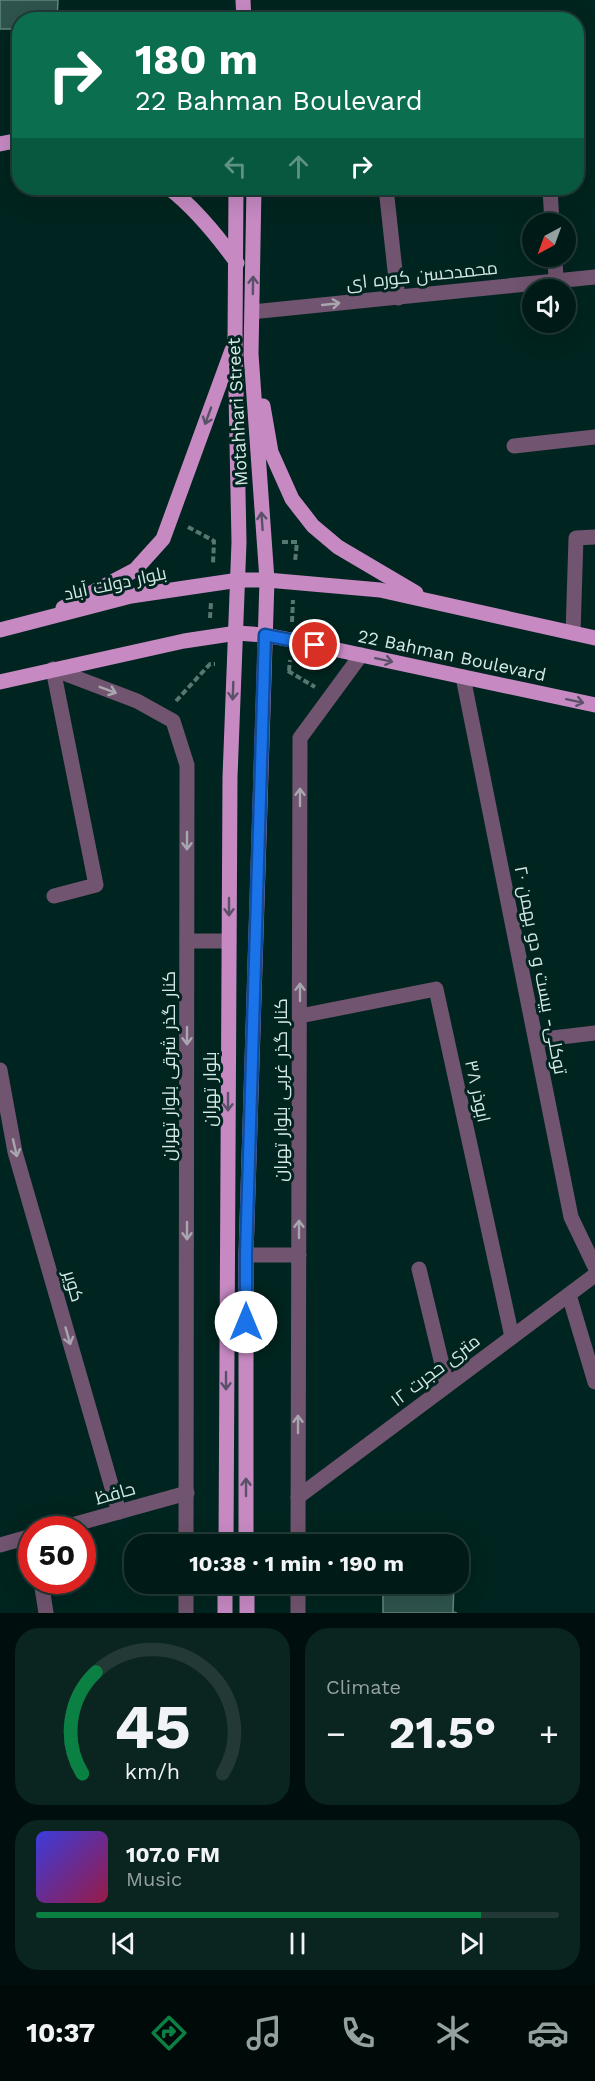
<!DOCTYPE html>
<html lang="en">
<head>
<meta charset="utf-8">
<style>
	:root { --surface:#001b17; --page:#0a2420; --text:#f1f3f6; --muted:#95a1a1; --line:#223936; --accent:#0b8043 }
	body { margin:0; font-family:"Work Sans",Cairo,sans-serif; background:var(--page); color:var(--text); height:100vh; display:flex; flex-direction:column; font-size:22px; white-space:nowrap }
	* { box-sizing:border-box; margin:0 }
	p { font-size:20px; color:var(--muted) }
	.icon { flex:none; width:33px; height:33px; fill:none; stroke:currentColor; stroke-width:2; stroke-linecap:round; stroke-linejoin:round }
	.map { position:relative; height:1613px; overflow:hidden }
	.panel { display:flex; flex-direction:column; gap:15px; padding:15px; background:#000f0d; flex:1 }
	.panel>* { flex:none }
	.top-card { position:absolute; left:12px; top:12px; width:572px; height:183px; border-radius:24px; box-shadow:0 6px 24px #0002,0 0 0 2px var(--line); background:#0b6e4f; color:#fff; overflow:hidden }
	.needle { width:39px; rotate:221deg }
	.buttons { position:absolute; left:522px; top:213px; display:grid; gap:12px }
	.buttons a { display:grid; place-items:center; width:54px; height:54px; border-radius:50%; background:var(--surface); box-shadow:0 6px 24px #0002,0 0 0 2px var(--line); font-size:30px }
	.speed { position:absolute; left:18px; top:1516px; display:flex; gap:12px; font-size:30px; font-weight:700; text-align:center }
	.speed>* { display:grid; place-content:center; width:78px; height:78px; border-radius:50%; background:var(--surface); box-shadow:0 6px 24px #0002,0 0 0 2px var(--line); line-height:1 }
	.speed .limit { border:9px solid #d22; background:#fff; color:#111 }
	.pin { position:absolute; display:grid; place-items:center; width:51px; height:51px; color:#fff; margin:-26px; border:3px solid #fff; border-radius:50%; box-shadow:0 2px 6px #0007 }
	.me { position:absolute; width:66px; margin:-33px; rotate:0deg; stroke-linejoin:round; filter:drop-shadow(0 0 4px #0008) }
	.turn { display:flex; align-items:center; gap:21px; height:126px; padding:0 24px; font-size:27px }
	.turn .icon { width:78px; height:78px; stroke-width:2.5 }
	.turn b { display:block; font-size:42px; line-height:51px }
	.lanes { display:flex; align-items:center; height:57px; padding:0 24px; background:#0003; justify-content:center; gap:30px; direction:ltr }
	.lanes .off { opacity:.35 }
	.big { font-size:45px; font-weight:700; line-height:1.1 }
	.panel .widget { flex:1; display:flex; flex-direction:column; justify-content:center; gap:9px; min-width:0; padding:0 21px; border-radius:24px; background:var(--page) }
	.panel .dial { align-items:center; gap:0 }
	.dial svg { height:156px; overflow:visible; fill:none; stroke:var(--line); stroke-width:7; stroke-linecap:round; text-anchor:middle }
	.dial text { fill:var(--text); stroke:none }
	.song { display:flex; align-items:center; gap:18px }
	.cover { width:72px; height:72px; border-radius:9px; background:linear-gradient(135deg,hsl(240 70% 55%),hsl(340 70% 35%)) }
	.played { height:6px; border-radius:3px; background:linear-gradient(90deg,var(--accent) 85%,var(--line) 85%) }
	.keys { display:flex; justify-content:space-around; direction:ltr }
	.heat { display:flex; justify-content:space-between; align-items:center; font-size:33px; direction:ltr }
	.panel .tiles { flex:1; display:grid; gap:15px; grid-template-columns:1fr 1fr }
	.widget:last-child { grid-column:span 2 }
	.trip { position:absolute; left:124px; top:1534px; width:345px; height:60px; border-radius:24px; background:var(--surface); box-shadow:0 6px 24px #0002,0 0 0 2px var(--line); font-weight:700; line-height:60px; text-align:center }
	.tabs { display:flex; height:96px; justify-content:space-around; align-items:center; background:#000b09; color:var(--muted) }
	.tabs .icon { width:42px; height:42px }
	.tabs .active { color:var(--accent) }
	.tabs b { font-size:27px; color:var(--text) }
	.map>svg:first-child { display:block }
	.building { fill:#2e544d; stroke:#60877f; stroke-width:1.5 }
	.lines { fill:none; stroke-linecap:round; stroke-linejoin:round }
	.path { stroke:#597772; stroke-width:4; stroke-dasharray:6 3; stroke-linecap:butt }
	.minor { stroke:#71546f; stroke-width:15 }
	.major { stroke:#c689c2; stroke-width:15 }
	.oneway { stroke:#595168 }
	.oneway2 { stroke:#a8a6af }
	.route-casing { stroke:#114b97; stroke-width:15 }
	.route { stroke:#1a73e8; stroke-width:10 }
	.labels { text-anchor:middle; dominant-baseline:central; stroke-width:6; stroke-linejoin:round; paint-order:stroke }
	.street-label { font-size:18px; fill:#d5e9e4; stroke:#00241f }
</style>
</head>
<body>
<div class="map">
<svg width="595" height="1613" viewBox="0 0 595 1613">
	<rect width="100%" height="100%" fill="#00241f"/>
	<g class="building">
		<path d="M0 0H58L57 20H20V29H0Z"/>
		<path d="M455 1539 454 1545H384V1542Z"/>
		<path d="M383 1584H454L453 1612 457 1613H383Z"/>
	</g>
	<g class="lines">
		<g class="path">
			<path d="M188 527 214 541 213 564"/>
			<path d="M282 542H297L295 562"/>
			<path d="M210 618 211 602"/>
			<path d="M292 622 293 600"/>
			<path d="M288 671 315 687"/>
			<path d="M289 671 290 660"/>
			<path d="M176 701 210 664H215"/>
		</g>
		<g class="minor">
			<path d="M386 188 398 298"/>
			<path d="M550 188 552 224"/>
			<path d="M555 256 556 281"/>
			<path d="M252 312 595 277"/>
			<path d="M514 446 595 437"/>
			<path d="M573 633 576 538 595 537"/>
			<path d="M53 669 137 701 173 721 187 765 186 1545"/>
			<path d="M53 669 96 885 54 896"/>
			<path d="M463 677 571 1217 595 1267"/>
			<path d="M187 941H229"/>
			<path d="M300 1016 436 989 512 1337"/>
			<path d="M536 1040 595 1033"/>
			<path d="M0 1070 15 1152 119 1512"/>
			<path d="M246 1255H299"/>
			<path d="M419 1269 447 1385"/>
			<path d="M569 1295 595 1382"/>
			<path d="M298 1497 595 1275"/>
			<path d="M54 1530 187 1493"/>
			<path d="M0 1545 32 1536"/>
			<path d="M298 1545 300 738 361 655"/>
			<path d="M41 1581 46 1613"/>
			<path d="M186 1613V1584"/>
			<path d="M298 1613V1584"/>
		</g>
		<g class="major">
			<path d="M243 0 244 20"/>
			<path d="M0 144 20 140"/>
			<path d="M169 188C196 209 217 235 237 263"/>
			<path d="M263 406 271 452 292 499 313 526 338 547 416 593"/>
			<path d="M63 608 135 570 163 539 232 350"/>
			<path d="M0 630 131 596 239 580H267L380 590 595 638"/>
			<path d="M0 682 184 641 237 633 265 635 291 640 595 705"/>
			<path d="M226 1545 230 777 239 542 235 342 236 188"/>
			<path d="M246 1545V1255L267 580 251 354 254 188"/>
			<path d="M247 1584V1613"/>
			<path d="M225 1613V1584"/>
		</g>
	</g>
	<defs><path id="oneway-shaft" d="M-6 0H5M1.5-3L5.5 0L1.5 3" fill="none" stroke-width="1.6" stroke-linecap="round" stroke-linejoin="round" transform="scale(1.5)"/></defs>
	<g class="oneway">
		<use href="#oneway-shaft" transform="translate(253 285) rotate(-89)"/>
		<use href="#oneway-shaft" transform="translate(208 416) rotate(110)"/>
		<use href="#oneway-shaft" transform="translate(262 521) rotate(-94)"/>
		<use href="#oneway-shaft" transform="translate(384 660) rotate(12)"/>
		<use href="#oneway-shaft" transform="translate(233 691) rotate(92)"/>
		<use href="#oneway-shaft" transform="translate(575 701) rotate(12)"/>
		<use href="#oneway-shaft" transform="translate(229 907) rotate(90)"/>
		<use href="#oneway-shaft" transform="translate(228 1102) rotate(90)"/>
		<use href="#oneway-shaft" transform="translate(226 1381) rotate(90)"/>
		<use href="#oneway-shaft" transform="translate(246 1487) rotate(-90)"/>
	</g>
	<g class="oneway2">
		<use href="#oneway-shaft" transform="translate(331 304) rotate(-6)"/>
		<use href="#oneway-shaft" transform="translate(108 690) rotate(21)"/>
		<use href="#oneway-shaft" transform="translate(300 797) rotate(-90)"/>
		<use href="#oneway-shaft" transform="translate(187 841) rotate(90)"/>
		<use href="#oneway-shaft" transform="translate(300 992) rotate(-90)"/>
		<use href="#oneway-shaft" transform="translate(187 1036) rotate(90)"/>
		<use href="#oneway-shaft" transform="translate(15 1148) rotate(77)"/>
		<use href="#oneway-shaft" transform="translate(299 1229) rotate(-90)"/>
		<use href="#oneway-shaft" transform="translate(187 1231) rotate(90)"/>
		<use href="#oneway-shaft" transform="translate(68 1336) rotate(74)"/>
		<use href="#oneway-shaft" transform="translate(298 1424) rotate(-90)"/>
	</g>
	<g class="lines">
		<defs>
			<path id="route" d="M246 1322V1255L265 635 315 645"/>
		</defs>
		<use href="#route" class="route-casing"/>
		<use href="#route" class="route"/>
	</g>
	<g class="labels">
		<g class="street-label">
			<text transform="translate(422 275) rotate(-6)">محمدحسن کوره ای</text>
			<text transform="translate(237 412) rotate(-93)">Motahhari Street</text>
			<text transform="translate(115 583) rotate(-12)">بلوار دولت آباد</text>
			<text transform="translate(452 655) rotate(12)">22 Bahman Boulevard</text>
			<text transform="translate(541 970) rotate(79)">توکلی- بیست و دو بهمن ۲۰</text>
			<text transform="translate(168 1066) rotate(-90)">کنار گذر شرقی بلوار تهران</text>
			<text transform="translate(209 1089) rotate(-90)">بلوار تهران</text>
			<text transform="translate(280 1090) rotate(-90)">کنار گذر غربی بلوار تهران</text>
			<text transform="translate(478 1091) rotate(78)">۳۸ ابوذر</text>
			<text transform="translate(74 1286) rotate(74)">کویر</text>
			<text transform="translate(435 1370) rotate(-37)">۱۲ متری حجرت</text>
			<text transform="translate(115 1493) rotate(-16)">حافظ</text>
		</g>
	</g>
</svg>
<div class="buttons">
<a><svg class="needle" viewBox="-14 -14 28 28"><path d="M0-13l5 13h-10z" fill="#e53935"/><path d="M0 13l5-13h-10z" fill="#95a1a1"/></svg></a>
<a><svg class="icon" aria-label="sound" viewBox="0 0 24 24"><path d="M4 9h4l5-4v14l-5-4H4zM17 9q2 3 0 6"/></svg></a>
</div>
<div class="speed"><div class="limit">50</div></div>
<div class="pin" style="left:315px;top:645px;background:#d93025"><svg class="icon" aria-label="arrive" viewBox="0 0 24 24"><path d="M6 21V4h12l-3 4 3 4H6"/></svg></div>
<svg class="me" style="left:246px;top:1322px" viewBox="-20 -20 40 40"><circle r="19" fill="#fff"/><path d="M0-13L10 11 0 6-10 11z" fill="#1a73e8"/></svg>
<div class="trip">10:38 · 1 min · 190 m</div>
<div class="top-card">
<div class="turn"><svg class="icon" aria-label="right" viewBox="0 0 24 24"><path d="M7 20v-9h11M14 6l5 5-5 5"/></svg><div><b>180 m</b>22 Bahman Boulevard</div></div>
<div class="lanes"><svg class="icon off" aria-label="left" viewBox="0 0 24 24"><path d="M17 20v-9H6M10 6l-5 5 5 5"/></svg><svg class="icon off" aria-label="ahead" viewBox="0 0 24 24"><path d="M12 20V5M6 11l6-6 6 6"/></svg><svg class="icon" aria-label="right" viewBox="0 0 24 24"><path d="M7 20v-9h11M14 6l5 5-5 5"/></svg></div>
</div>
</div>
<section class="panel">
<div class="tiles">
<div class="widget dial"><svg viewBox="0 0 100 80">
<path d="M14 69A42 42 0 1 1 86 69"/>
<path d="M14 69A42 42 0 0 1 21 17" stroke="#0b8043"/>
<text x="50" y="56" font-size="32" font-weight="700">45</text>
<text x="50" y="72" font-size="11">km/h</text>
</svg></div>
<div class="widget"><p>Climate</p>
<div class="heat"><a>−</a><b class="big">21.5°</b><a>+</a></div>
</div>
<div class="widget">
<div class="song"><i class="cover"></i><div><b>107.0 FM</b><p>Music</p></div></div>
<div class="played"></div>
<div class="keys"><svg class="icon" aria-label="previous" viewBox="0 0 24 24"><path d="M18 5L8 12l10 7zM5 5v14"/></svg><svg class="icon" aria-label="pause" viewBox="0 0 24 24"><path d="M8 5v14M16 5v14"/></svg><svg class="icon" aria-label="next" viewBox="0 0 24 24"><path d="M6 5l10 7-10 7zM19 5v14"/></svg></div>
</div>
</div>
</section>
<nav class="tabs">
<b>10:37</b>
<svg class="icon active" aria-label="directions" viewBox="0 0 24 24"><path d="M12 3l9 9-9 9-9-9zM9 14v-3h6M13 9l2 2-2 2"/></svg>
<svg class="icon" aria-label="music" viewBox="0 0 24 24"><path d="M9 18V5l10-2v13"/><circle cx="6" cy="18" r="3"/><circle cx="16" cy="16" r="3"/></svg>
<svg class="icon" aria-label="phone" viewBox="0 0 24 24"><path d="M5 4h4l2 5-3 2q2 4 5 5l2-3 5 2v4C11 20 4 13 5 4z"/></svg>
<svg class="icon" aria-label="climate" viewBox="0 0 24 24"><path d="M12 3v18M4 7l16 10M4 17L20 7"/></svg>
<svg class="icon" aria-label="car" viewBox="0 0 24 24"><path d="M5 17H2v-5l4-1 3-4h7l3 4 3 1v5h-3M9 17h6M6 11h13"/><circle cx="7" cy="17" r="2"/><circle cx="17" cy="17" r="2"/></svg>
</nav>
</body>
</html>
